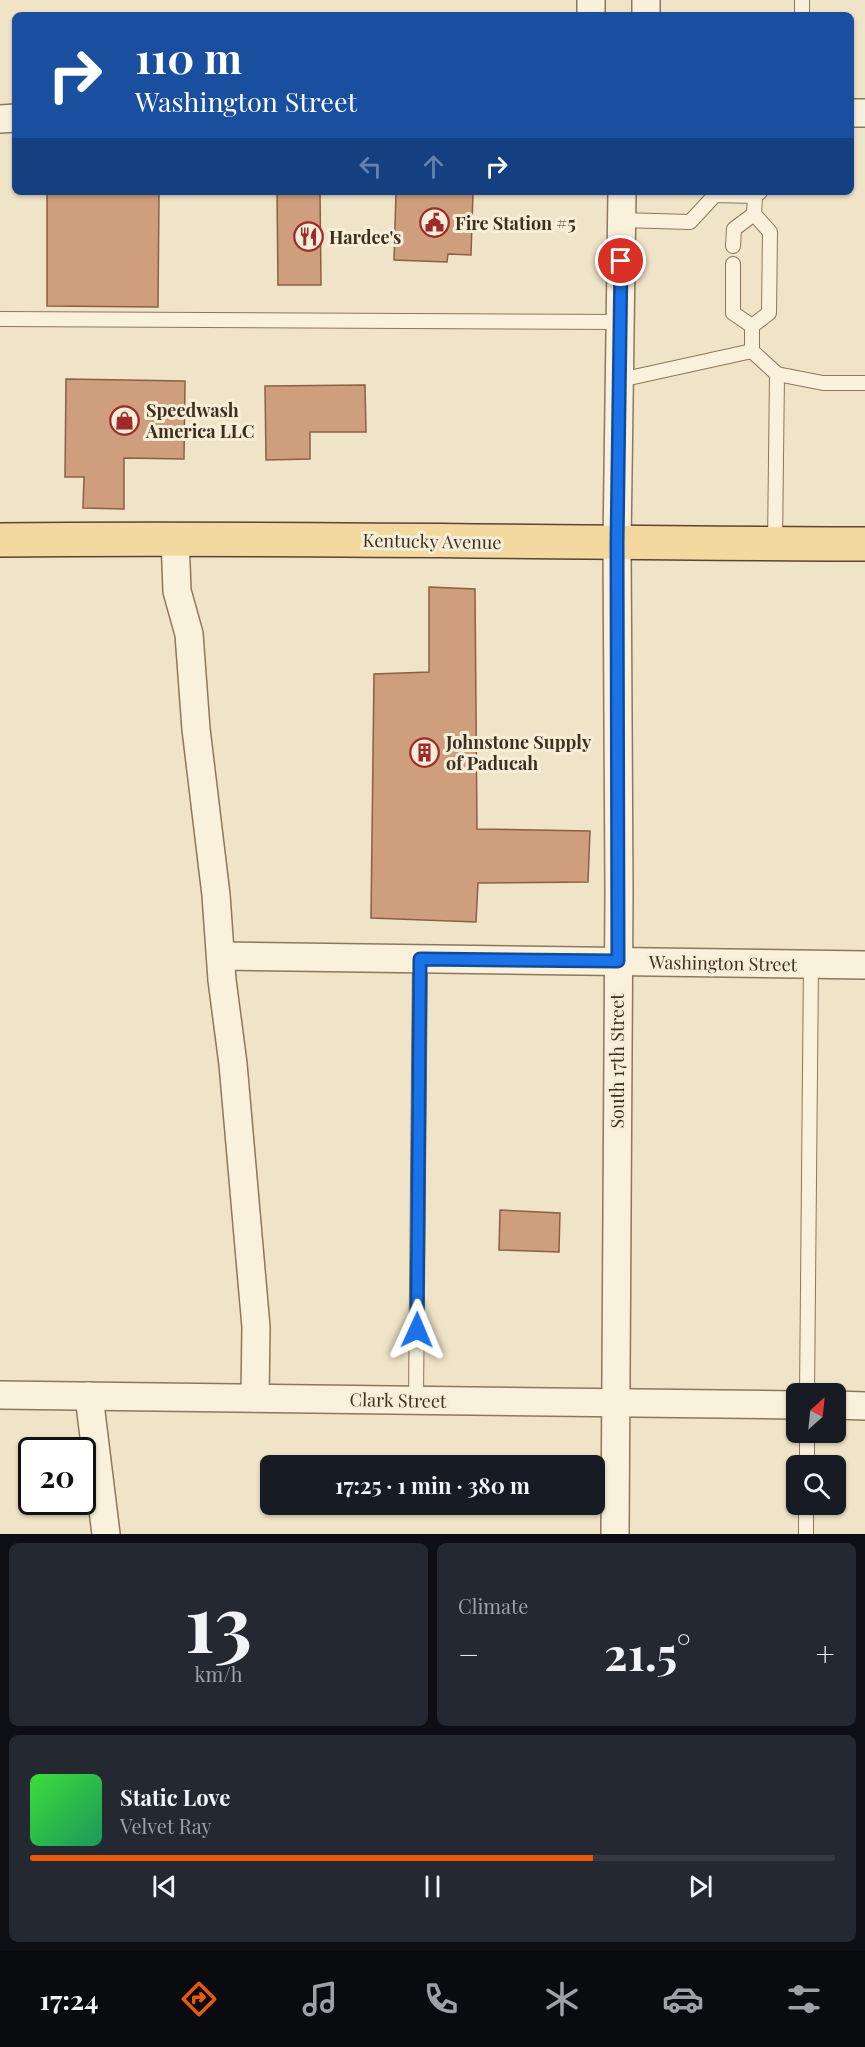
<!DOCTYPE html>
<html lang="en">
<head>
<meta charset="utf-8">
<style>
	:root { --surface:#171b24; --page:#242831; --text:#f1f3f6; --muted:#9ea1a6; --line:#363941; --accent:#ea580c }
	body { margin:0; font-family:"Playfair Display",serif; background:var(--page); color:var(--text); height:100vh; display:flex; flex-direction:column; font-size:22px; white-space:nowrap }
	* { box-sizing:border-box; margin:0 }
	p { font-size:20px; color:var(--muted) }
	.icon { flex:none; width:33px; height:33px; fill:none; stroke:currentColor; stroke-width:2; stroke-linecap:round; stroke-linejoin:round }
	.map { position:relative; height:1534px; overflow:hidden }
	.side { display:flex; flex-direction:column; gap:9px; padding:9px; background:#0d0f14; flex:1 }
	.side>* { flex:none }
	.top-card { position:absolute; left:12px; top:12px; width:842px; height:183px; border-radius:9px; box-shadow:0 2px 4px #0004; background:#1a4fa0; color:#fff; overflow:hidden }
	.needle { width:39px; rotate:27deg }
	.controls { position:absolute; left:786px; top:1383px; display:grid; gap:12px }
	.controls a { display:grid; place-items:center; width:60px; height:60px; border-radius:9px; background:var(--surface); box-shadow:0 2px 4px #0004; font-size:30px }
	.speed { position:absolute; left:18px; top:1437px; display:flex; gap:12px; font-size:30px; font-weight:700; text-align:center }
	.speed>* { display:grid; place-content:center; width:78px; height:78px; border-radius:50%; background:var(--surface); box-shadow:0 2px 4px #0004; line-height:1 }
	.speed .limit { border:3px solid #111; border-radius:9px; background:#fff; color:#111 }
	.pin { position:absolute; display:grid; place-items:center; width:51px; height:51px; color:#fff; margin:-26px; border:3px solid #fff; border-radius:50%; box-shadow:0 2px 6px #0007 }
	.me { position:absolute; width:66px; margin:-33px; rotate:1deg; stroke-linejoin:round; filter:drop-shadow(0 0 4px #0008) }
	.turn { display:flex; align-items:center; gap:21px; height:126px; padding:0 24px; font-size:27px }
	.turn .icon { width:78px; height:78px; stroke-width:2.5 }
	.turn b { display:block; font-size:42px; line-height:51px }
	.lanes { display:flex; align-items:center; height:57px; padding:0 24px; background:#0003; justify-content:center; gap:30px; direction:ltr }
	.lanes .off { opacity:.35 }
	.big { font-size:45px; font-weight:700; line-height:1.1 }
	.side .widget { flex:1; display:flex; flex-direction:column; justify-content:center; gap:9px; min-width:0; padding:0 21px; border-radius:9px; background:var(--page) }
	.side .dial { align-items:center; gap:0 }
	.dial b { font-size:78px; line-height:1 }
	.song { display:flex; align-items:center; gap:18px }
	.cover { width:72px; height:72px; border-radius:9px; background:linear-gradient(135deg,hsl(120 70% 55%),hsl(150 70% 35%)) }
	.played { height:6px; border-radius:3px; background:linear-gradient(90deg,var(--accent) 70%,var(--line) 70%) }
	.keys { display:flex; justify-content:space-around; direction:ltr }
	.heat { display:flex; justify-content:space-between; align-items:center; font-size:33px; direction:ltr }
	.side .tiles { flex:1; display:grid; gap:9px; grid-template-columns:1fr 1fr }
	.widget:last-child { grid-column:span 2 }
	.trip { position:absolute; left:260px; top:1455px; width:345px; height:60px; border-radius:9px; background:var(--surface); box-shadow:0 2px 4px #0004; font-weight:700; line-height:60px; text-align:center }
	.tabs { display:flex; height:96px; justify-content:space-around; align-items:center; background:#090b0e; color:var(--muted) }
	.tabs .icon { width:42px; height:42px }
	.tabs .active { color:var(--accent) }
	.tabs b { font-size:27px; color:var(--text) }
	.map>svg:first-child { display:block }
	.building { fill:#cf9f7d; stroke:#8d5f41; stroke-width:1.5 }
	.lines { fill:none; stroke-linecap:round; stroke-linejoin:round }
	.lane-casing { stroke:#8d765c; stroke-width:16 }
	.street-casing { stroke:#8d765c; stroke-width:30 }
	.primary-casing { stroke:#5b4430; stroke-width:36 }
	.lane { stroke:#faf1dc; stroke-width:14 }
	.street { stroke:#faf1dc; stroke-width:27 }
	.primary { stroke:#f3d9a0; stroke-width:33 }
	.route-casing { stroke:#114b97; stroke-width:15 }
	.route { stroke:#1a73e8; stroke-width:10 }
	.labels { text-anchor:middle; dominant-baseline:central; stroke-width:6; stroke-linejoin:round; paint-order:stroke }
	.poi-label { font-size:18px; font-weight:bold; fill:#3d2e20; stroke:#f7eed8; text-anchor:start }
	.street-label { font-size:18px; fill:#3d2e20; stroke:#f7eed8 }
</style>
</head>
<body>
<div class="map">
<svg width="865" height="1534" viewBox="0 0 865 1534">
	<rect width="100%" height="100%" fill="#f0e4c8"/>
	<g class="building">
		<path d="M47 192H159L158 307 47 306Z"/>
		<path d="M277 192H320L321 285H278Z"/>
		<path d="M396 192H473L471 255 448 254 447 262 394 260Z"/>
		<path d="M66 379 185 381 184 459 124 458V509L83 508 84 477H65Z"/>
		<path d="M365 385 366 432H310V459L266 460 265 386Z"/>
		<path d="M429 587 475 589 477 829 590 831 588 882 478 883 476 922 371 918 374 674 429 672Z"/>
		<path d="M500 1210 560 1213 559 1252 499 1250Z"/>
	</g>
	<g class="lines">
		<defs>
			<g id="lane">
				<path d="M802 0V15"/>
				<path d="M621 220 690 222 715 195 755 196 760 192"/>
				<path d="M733 246 734 229 754 214"/>
				<path d="M733 264V313L752 326"/>
				<path d="M0 319 620 322"/>
				<path d="M752 326V351L777 374 823 383H865"/>
				<path d="M752 326 769 313 770 232 754 214 755 196"/>
				<path d="M620 380 752 351"/>
				<path d="M775 544 777 374"/>
				<path d="M807 1394 811 964"/>
				<path d="M416 1400 420 959"/>
				<path d="M807 1466V1432"/>
				<path d="M806 1534V1504"/>
			</g>
			<g id="street">
				<path d="M591 0V15"/>
				<path d="M646 0V15"/>
				<path d="M850 113H865"/>
				<path d="M0 119 15 118"/>
				<path d="M175 538 177 591 189 634 196 729 216 895 222 980 233 1064 256 1327 255 1398"/>
				<path d="M221 956 865 965"/>
				<path d="M0 1395 796 1405"/>
				<path d="M89 1396 106 1534"/>
				<path d="M836 1405 865 1406"/>
				<path d="M615 1534 619 892 617 544 622 192"/>
			</g>
			<path id="primary" d="M0 540C288 537 577 543 865 544"/>
		</defs>
		<use href="#lane" class="lane-casing"/>
		<use href="#street" class="street-casing"/>
		<use href="#primary" class="primary-casing"/>
		<use href="#lane" class="lane"/>
		<use href="#street" class="street"/>
		<use href="#primary" class="primary"/>
	</g>
	<g class="lines">
		<defs>
			<path id="route" d="M417 1330 420 959 618 961 617 544 621 261"/>
		</defs>
		<use href="#route" class="route-casing"/>
		<use href="#route" class="route"/>
	</g>
	<defs>
		<symbol id="civic-ring" viewBox="-11 -11 22 22"><circle r="9.5" fill="#f7eed8" stroke="#9e2a2b" stroke-width="1.5"/><path d="M-.6-6.5H3V-4.5H.6V-3L4-1V1h2V6H-6V1h2V-1L-.6-3ZM-1.2 2.5V6h2.4V2.5Z" fill="#9e2a2b"/></symbol>
		<symbol id="restaurant-ring" viewBox="-11 -11 22 22"><circle r="9.5" fill="#f7eed8" stroke="#9e2a2b" stroke-width="1.5"/><path d="M-5-6h1v4h1v-4h1v4h1v-4h1v5L-1.5 .5V6h-2V.5L-5-1ZM5-6V6H3V1.5H1.5Q1.5-4 5-6Z" fill="#9e2a2b"/></symbol>
		<symbol id="shop-ring" viewBox="-11 -11 22 22"><circle r="9.5" fill="#f7eed8" stroke="#9e2a2b" stroke-width="1.5"/><path d="M-5-2.5h2.3a2.7 3.5 0 0 1 5.4 0H5L5.5 6h-11ZM-1.5-2.5h3a1.5 2.3 0 0 0-3 0Z" fill="#9e2a2b"/></symbol>
		<symbol id="building-ring" viewBox="-11 -11 22 22"><circle r="9.5" fill="#f7eed8" stroke="#9e2a2b" stroke-width="1.5"/><path d="M-4-6H4V6H1V3H-1V6H-4ZM-2.5-4.3h1.7v1.8h-1.7ZM.8-4.3h1.7v1.8H.8ZM-2.5-1h1.7V.8h-1.7ZM.8-1h1.7V.8H.8Z" fill="#9e2a2b"/></symbol>
	</defs>
	<g fill-rule="evenodd">
		<use href="#civic-ring" x="418" y="206" width="33" height="33"/>
		<use href="#restaurant-ring" x="292" y="220" width="33" height="33"/>
		<use href="#shop-ring" x="108" y="404" width="33" height="33"/>
		<use href="#building-ring" x="408" y="736" width="33" height="33"/>
	</g>
	<g class="labels">
		<g class="poi-label">
			<text x="455" y="223">Fire Station #5</text>
			<text x="329" y="237">Hardee's</text>
			<text x="146" y="410">Speedwash<tspan x="146" dy="21">America LLC</tspan></text>
			<text x="446" y="742">Johnstone Supply<tspan x="446" dy="21">of Paducah</tspan></text>
		</g>
		<g class="street-label">
			<text transform="translate(432 541) rotate(1)">Kentucky Avenue</text>
			<text transform="translate(723 963) rotate(1)">Washington Street</text>
			<text transform="translate(617 1061) rotate(-90)">South 17th Street</text>
			<text transform="translate(398 1400) rotate(1)">Clark Street</text>
		</g>
	</g>
</svg>
<div class="controls">
<a><svg class="needle" viewBox="-14 -14 28 28"><path d="M0-13l5 13h-10z" fill="#e53935"/><path d="M0 13l5-13h-10z" fill="#9ea1a6"/></svg></a>
<a><svg class="icon" aria-label="search" viewBox="0 0 24 24"><circle cx="10" cy="10" r="6"/><path d="M15 15l6 6"/></svg></a>
</div>
<div class="speed"><div class="limit">20</div></div>
<div class="pin" style="left:621px;top:261px;background:#d93025"><svg class="icon" aria-label="arrive" viewBox="0 0 24 24"><path d="M6 21V4h12l-3 4 3 4H6"/></svg></div>
<svg class="me" style="left:417px;top:1330px" viewBox="-20 -20 40 40"><path d="M0-17L14 15 0 8-14 15z" fill="#1a73e8" stroke="#fff" stroke-width="4"/></svg>
<div class="trip">17:25 · 1 min · 380 m</div>
<div class="top-card">
<div class="turn"><svg class="icon" aria-label="right" viewBox="0 0 24 24"><path d="M7 20v-9h11M14 6l5 5-5 5"/></svg><div><b>110 m</b>Washington Street</div></div>
<div class="lanes"><svg class="icon off" aria-label="left" viewBox="0 0 24 24"><path d="M17 20v-9H6M10 6l-5 5 5 5"/></svg><svg class="icon off" aria-label="ahead" viewBox="0 0 24 24"><path d="M12 20V5M6 11l6-6 6 6"/></svg><svg class="icon" aria-label="right" viewBox="0 0 24 24"><path d="M7 20v-9h11M14 6l5 5-5 5"/></svg></div>
</div>
</div>
<section class="side">
<div class="tiles">
<div class="widget dial"><b>13</b><p>km/h</p></div>
<div class="widget"><p>Climate</p>
<div class="heat"><a>−</a><b class="big">21.5°</b><a>+</a></div>
</div>
<div class="widget">
<div class="song"><i class="cover"></i><div><b>Static Love</b><p>Velvet Ray</p></div></div>
<div class="played"></div>
<div class="keys"><svg class="icon" aria-label="previous" viewBox="0 0 24 24"><path d="M18 5L8 12l10 7zM5 5v14"/></svg><svg class="icon" aria-label="pause" viewBox="0 0 24 24"><path d="M8 5v14M16 5v14"/></svg><svg class="icon" aria-label="next" viewBox="0 0 24 24"><path d="M6 5l10 7-10 7zM19 5v14"/></svg></div>
</div>
</div>
</section>
<nav class="tabs">
<b>17:24</b>
<svg class="icon active" aria-label="directions" viewBox="0 0 24 24"><path d="M12 3l9 9-9 9-9-9zM9 14v-3h6M13 9l2 2-2 2"/></svg>
<svg class="icon" aria-label="music" viewBox="0 0 24 24"><path d="M9 18V5l10-2v13"/><circle cx="6" cy="18" r="3"/><circle cx="16" cy="16" r="3"/></svg>
<svg class="icon" aria-label="phone" viewBox="0 0 24 24"><path d="M5 4h4l2 5-3 2q2 4 5 5l2-3 5 2v4C11 20 4 13 5 4z"/></svg>
<svg class="icon" aria-label="climate" viewBox="0 0 24 24"><path d="M12 3v18M4 7l16 10M4 17L20 7"/></svg>
<svg class="icon" aria-label="car" viewBox="0 0 24 24"><path d="M5 17H2v-5l4-1 3-4h7l3 4 3 1v5h-3M9 17h6M6 11h13"/><circle cx="7" cy="17" r="2"/><circle cx="17" cy="17" r="2"/></svg>
<svg class="icon" aria-label="filters" viewBox="0 0 24 24"><path d="M4 7h16M4 17h16"/><circle cx="9" cy="7" r="2"/><circle cx="15" cy="17" r="2"/></svg>
</nav>
</body>
</html>
